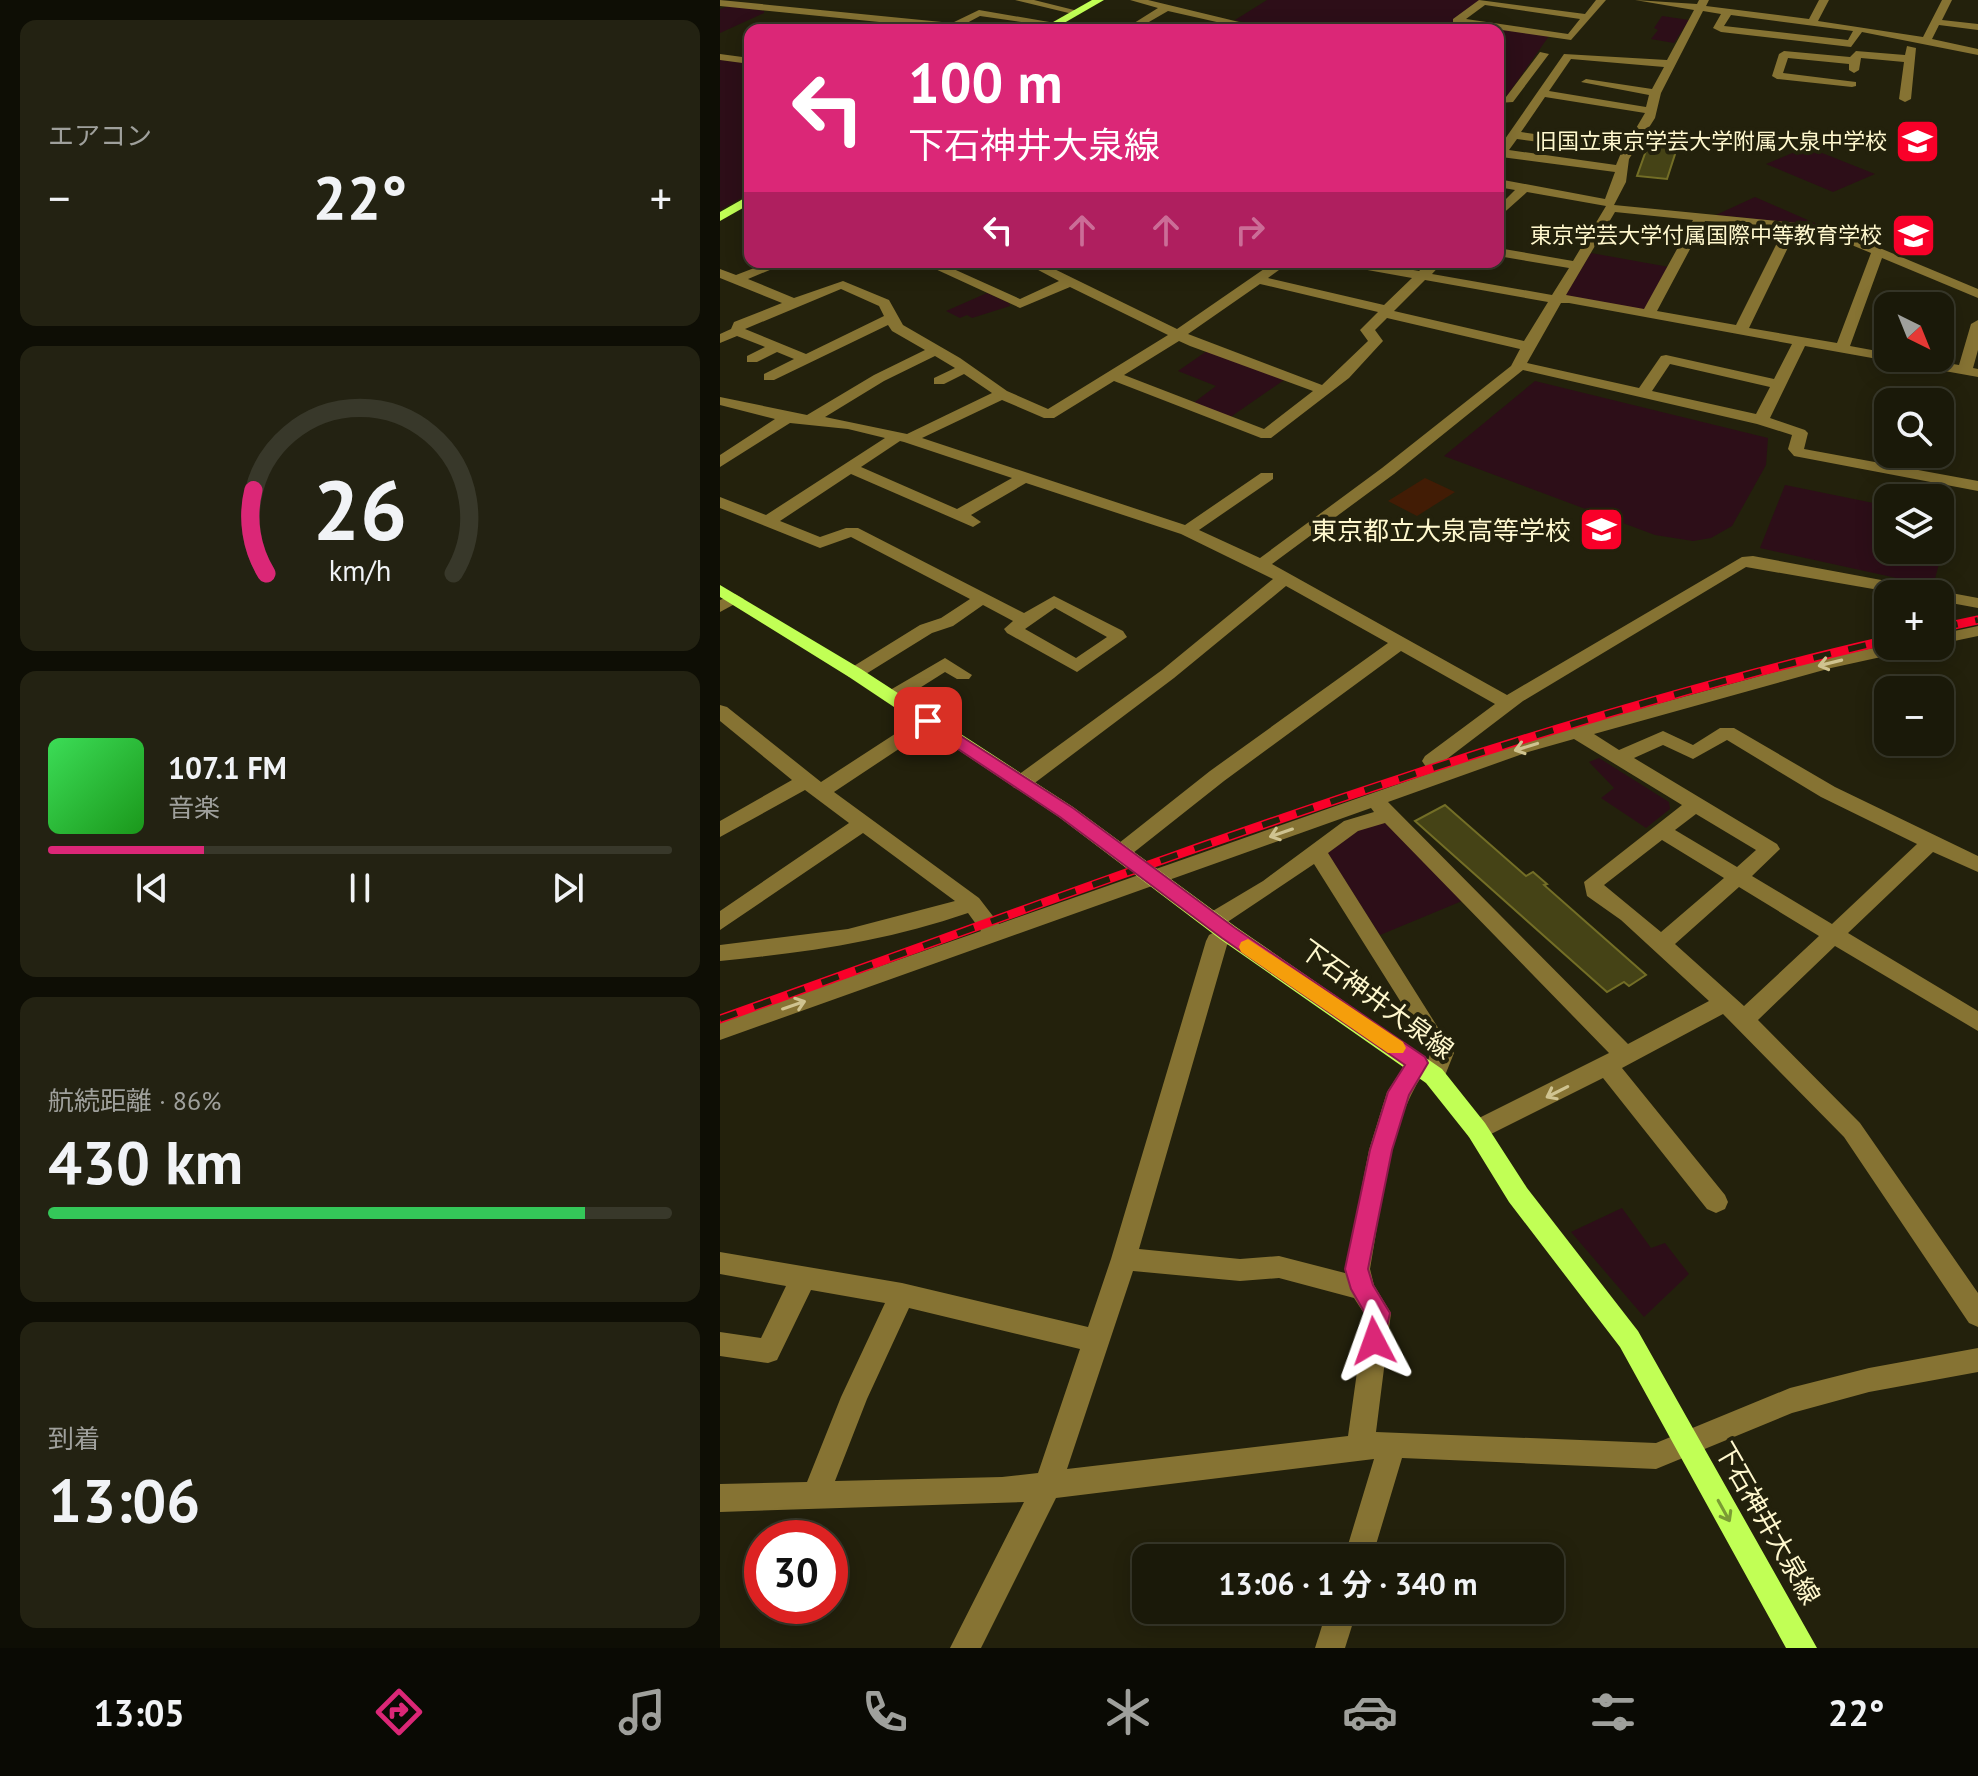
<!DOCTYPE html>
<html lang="ja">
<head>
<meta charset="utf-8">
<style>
	:root { --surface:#1a1909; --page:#232212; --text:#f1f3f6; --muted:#9fa09c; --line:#38382a; --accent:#db2777 }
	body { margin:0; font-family:"PT Sans","Noto Sans JP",sans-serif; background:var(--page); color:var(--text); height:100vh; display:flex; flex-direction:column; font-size:30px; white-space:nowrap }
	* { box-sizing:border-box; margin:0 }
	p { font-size:26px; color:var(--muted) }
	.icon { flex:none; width:44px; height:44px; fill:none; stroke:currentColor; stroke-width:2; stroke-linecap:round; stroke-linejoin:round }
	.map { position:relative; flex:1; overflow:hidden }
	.sheet { display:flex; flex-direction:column; gap:20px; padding:20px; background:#0e0e05; width:720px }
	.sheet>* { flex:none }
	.top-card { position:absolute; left:24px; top:24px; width:760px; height:244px; border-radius:16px; box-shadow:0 4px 20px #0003,0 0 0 2px var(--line); background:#db2777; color:#fff; overflow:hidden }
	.needle { width:52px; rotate:137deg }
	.fabs { position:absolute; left:1154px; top:292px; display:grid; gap:16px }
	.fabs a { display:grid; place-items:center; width:80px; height:80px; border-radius:16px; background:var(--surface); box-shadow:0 4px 20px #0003,0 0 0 2px var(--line); font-size:40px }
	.speed { position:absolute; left:24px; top:1520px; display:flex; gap:16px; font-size:40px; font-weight:700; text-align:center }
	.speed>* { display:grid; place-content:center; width:104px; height:104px; border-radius:50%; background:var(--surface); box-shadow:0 4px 20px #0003,0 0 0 2px var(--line); line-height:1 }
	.speed .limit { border:12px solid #d22; background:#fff; color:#111 }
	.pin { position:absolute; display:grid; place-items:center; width:68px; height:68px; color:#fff; margin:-34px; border-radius:16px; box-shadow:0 4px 12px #0006 }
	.me { position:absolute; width:88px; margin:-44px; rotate:356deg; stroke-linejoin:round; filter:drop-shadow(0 0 6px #0008) }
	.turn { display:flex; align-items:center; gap:28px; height:168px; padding:0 32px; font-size:36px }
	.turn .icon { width:104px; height:104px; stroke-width:2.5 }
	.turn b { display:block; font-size:56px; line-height:68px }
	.lanes { display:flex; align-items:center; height:76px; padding:0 32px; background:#0003; justify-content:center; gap:40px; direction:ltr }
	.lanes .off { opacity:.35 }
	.big { font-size:60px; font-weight:700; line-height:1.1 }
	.sheet .card { flex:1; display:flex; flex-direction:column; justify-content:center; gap:12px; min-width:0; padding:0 28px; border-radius:16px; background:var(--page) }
	.sheet .dial { align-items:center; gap:0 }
	.dial svg { height:208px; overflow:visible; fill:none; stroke:var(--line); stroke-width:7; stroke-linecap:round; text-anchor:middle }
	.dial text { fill:var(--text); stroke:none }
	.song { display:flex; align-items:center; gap:24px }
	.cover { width:96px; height:96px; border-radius:12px; background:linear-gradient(135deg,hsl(130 70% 55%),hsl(120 70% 35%)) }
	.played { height:8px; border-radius:4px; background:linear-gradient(90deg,var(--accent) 25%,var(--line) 25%) }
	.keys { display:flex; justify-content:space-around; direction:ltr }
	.heat { display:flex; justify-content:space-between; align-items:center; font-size:44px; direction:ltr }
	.charge { height:12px; border-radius:6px; background:linear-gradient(90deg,#34c759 86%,var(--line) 0) }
	.trip { position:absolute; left:412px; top:1544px; width:432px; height:80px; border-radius:16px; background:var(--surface); box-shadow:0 4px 20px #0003,0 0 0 2px var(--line); font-weight:700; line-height:80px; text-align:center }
	.menu { display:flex; height:128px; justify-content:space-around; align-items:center; background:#0a0a04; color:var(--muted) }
	.menu .icon { width:56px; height:56px }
	.menu .current { color:var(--accent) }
	.menu b { font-size:36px; color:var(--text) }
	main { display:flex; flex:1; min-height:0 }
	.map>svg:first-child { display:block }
	.green { fill:#2d0e18 }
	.water { fill:#421c05 }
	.building { fill:#454316; stroke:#736e26; stroke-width:2 }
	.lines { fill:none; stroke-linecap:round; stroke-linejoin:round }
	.minor { fill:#867333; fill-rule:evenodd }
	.major { fill:#c1ff55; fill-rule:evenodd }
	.rail-casing { stroke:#f90029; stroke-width:9 }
	.rail { stroke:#23210c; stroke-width:6; stroke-dasharray:18; stroke-linecap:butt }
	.oneway { stroke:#cfc390 }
	.oneway2 { stroke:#7a9b34 }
	.route { fill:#db2777; stroke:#8e194d; stroke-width:2 }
	.slow { fill:#f59e0b }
	.labels { text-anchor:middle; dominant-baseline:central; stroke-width:8; stroke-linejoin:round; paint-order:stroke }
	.far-poi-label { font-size:22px; fill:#fff8ce; stroke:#23210c; text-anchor:end }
	.poi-label { font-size:26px; fill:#fff8ce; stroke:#23210c; text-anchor:end }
	.street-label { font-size:26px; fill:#fff8ce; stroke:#23210c }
</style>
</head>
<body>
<main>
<section class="sheet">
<div class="card"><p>エアコン</p>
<div class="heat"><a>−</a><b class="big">22°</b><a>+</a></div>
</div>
<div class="card dial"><svg viewBox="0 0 100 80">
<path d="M14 69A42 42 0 1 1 86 69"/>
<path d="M14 69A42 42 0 0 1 9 37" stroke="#db2777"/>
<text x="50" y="56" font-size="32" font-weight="700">26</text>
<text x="50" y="72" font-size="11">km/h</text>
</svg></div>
<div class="card">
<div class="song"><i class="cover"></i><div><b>107.1 FM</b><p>音楽</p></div></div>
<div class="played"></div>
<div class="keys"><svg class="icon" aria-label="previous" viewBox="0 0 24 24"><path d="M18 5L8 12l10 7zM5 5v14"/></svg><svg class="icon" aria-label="pause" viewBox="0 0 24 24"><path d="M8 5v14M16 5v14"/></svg><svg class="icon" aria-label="next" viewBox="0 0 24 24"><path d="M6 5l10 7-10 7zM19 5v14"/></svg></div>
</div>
<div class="card"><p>航続距離 · 86%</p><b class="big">430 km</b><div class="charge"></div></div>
<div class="card"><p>到着</p><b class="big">13:06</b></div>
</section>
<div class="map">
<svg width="1258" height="1648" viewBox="0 0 1258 1648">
	<rect width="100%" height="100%" fill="#23210c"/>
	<g class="green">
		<path d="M547 0H760L732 22 829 36 786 97 778 98V30H540L544 26 515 20Z"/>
		<path d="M8 6 44 11V13L0 33V9Z"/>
		<path d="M942 16 969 20 954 43 931 39 938 30 934 28Z"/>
		<path d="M0 60 30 63V193L0 210Z"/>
		<path d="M1087 147 1155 174 1113 192 1046 164Z"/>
		<path d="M1035 197 1099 225 996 215Z"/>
		<path d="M871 253 949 267 924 310 845 296Z"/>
		<path d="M267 293 289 303 290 306 252 318 247 315 240 318 226 311Z"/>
		<path d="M487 351 564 380 509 418 472 404 496 386 458 371Z"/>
		<path d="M815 381 1048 438 1046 465 1012 526 991 538 973 541 935 535 724 456Z"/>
		<path d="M1065 485 1168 506V550H1220V517L1231 519 1213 586 1040 548Z"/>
		<path d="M879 758 949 802 950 809 926 828 881 798 894 788 869 762Z"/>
		<path d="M661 822 666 823 742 901 660 935 607 853 634 831Z"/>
		<path d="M902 1208 931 1248 945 1243 969 1274 924 1317 851 1232Z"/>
	</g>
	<path class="water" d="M705 478 735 492 697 516 668 501Z"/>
	<g class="building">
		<path d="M928 145 957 148 947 179 917 176Z"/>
		<path d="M725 805 806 876 813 872 827 884 824 885 926 975 909 986 904 982 887 992 695 821Z"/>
	</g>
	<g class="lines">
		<g class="minor">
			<path d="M0 0 232 23 259 10 341 24 336 27 260 16 245 24 275 30H239L0 6Z"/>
			<path d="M295 0H314L362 12 357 15Z"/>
			<path d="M410 0H428L544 28 532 30 448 11 415 30H403L438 8Z"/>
			<path d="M759 0 865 14 876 0H886L851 40 733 23V19ZM765 5 860 19 848 34 746 19Z"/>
			<path d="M915 0 977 4 979 0H989L986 6 1089 19 1099 0H1109L1098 21 1203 37 1222 0H1232L1222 20 1258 24V30L1219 25 1212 39 1258 49V55L1142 32 1131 47 1001 32 993 28 1001 14 983 11 941 93 935 118 909 159 906 182 894 205 1107 226 1258 289V298L1162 258 1130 346 1168 353V358H1197L1239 365 1251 324 1258 320V350L1253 368 1258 369V377L1085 346 1050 418 1085 430 1088 433 1084 449 1258 481V491L1074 456 1068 449 1072 435 1037 424 803 370 674 474 552 564 787 695 1022 557 1033 556 1258 598V608L1220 601V594H1182L1026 567 803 701 723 762 726 767 849 728 1109 657 1168 645 1196 646 1193 650 1111 668 874 734 899 750 943 731 973 745 1000 728H1014L1115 787 1258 856V872L1213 852 1128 933 1258 1011V1031L1115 946 1038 1020 1140 1123 1258 1293V1327L1249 1323 1124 1137 1003 1014 902 1068 1005 1195 1008 1202 1005 1209 996 1213 987 1209 883 1078 765 1137 757 1140 749 1137 745 1130 749 1123 889 1053 665 823 638 831 608 853 734 1053 722 1083 714 1085 706 1083 703 1074C667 1129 662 1205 650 1269L654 1285 671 1313 656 1432 936 1443 1070 1388 1149 1368 1258 1348V1372L1149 1392 1072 1413 936 1469 682 1458 652 1558H624L654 1459 336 1498 261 1648H230L304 1502 0 1512V1484L87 1482 121 1397 165 1303 91 1290 57 1360 48 1363 0 1356V1332L41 1338 66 1286 0 1274V1252L182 1283 368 1327 391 1259 486 941 489 935 508 925 516 927 519 933 507 945 419 1249 520 1259 559 1256 625 1273 649 1150 667 1092 690 1057 698 1054 708 1061 711 1050 594 864 500 927H486L482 921 486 915 543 881 624 821 654 812 651 808 0 1040V1022L261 931 248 913C167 941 84 953 0 961V945L128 929 235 901 143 833 0 930V911L129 823 85 790 0 837V821L72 780 0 721V705L7 707 101 782 201 717H215L217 721 215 725 114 792 259 898 279 924 710 773 702 761 705 756 775 704 681 651 504 781 408 857H394L391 852 394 847 490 771 668 643 566 586 454 678 308 788H294L291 783 294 778 442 670 553 579 461 534 306 483 251 515 261 522 253 527 131 474 60 521 100 537 126 528H138L304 613 334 596 403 631 407 637 357 672 287 633 284 629 293 621 263 605 233 626 212 633 141 677H129L126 673 129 669 200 625 221 618 250 599 131 537 100 548 0 508V497L46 515 165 438 128 429 70 423 0 467V455L55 419 0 405V397L87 415 154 375 205 350 172 331 168 325 54 380H44V374L74 359 57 352 37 362H27V356L45 347 17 336 0 343V334L11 329 14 322 62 303 0 278V269L16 275 50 262H69L28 279 74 298 123 281 169 300 183 325 240 358 287 391 328 409 448 335 350 287 300 308 200 262H218L300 299 339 281 303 262H320L457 329 554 262H570L548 278 664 305 692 278 625 266 618 262H647L699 271 709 262H723L712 274 832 295 849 268 778 256V248L853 261 886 206 807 192 778 218V207L795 190 778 187V179L885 199 895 172 781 157 778 156V149L844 54 947 60 974 10ZM1011 15 1133 31 1128 40 1004 26ZM851 59 944 67 932 89 866 79 861 82 929 95 926 107 829 91ZM825 97 925 113 905 147 801 132ZM797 139 901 153 896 165 789 150ZM895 212 973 220 924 309 846 295ZM985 221 1064 229 1016 325 937 311ZM1076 231 1105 234 1151 253 1117 343 1029 328ZM705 280 828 302 804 341 674 311ZM540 284 658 312 640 330 648 341 602 385 468 334ZM121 289 159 306 164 316 86 354 25 329ZM841 303H849L1072 344 1054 379 946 355 941 356 919 388 807 363ZM667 318 800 349 791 366 662 468 540 558 479 530 553 479V473H541L465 525 202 438 282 400 324 418H334L394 381 541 438H551L629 378 663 341 655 330ZM459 341 470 346 593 391 544 429 404 375ZM215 356 235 368 214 378V384H224L244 374 272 393 187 434 105 417 164 381ZM950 364 1050 387 1036 414 932 391ZM180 441 184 442 292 478 237 509 141 467ZM335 608 387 637 356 658 305 629ZM854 739 962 805 864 882 867 896 901 920 989 1001 908 1044 668 802 808 752ZM1007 740 1101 797 1197 844 1112 924 1032 876 1060 849 1057 844 914 758 943 745 973 759ZM976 814 1036 850 1017 867 955 830ZM942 840 1004 878 941 932 884 885ZM1019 887 1099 936 1024 1006 955 944ZM413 1271 520 1281 559 1278 634 1298 645 1315 628 1436 347 1469ZM189 1308 360 1349 318 1473 282 1477 115 1481 147 1399Z"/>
			<path d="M1187 46 1196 48 1191 99 1185 102 1179 99 1184 62 1141 58 1139 70 1134 73 1129 70V64L1068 58 1063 73 1136 82V86L1132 87 1057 79 1052 76 1059 54 1064 51 1130 57 1136 51 1185 55Z"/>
			<path d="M820 52 829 54 793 102 778 103V97H786Z"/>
			<path d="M0 54 30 58V64L0 60Z"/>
			<path d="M15 594 24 599 0 612V600Z"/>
			<path d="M1258 626V636L1220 644V634Z"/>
			<path d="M225 658 252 675 249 679H237L225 672 179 701H165L163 697 165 693Z"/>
			<path d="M607 1610H637L625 1648H595Z"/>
		</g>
		<g class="major">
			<path d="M372 0H384L332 30H319Z"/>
			<path d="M30 195V204L0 221V212Z"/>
			<path d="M0 585 141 669 353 807 516 927 722 1069 765 1123 807 1188 918 1331 1097 1648H1066L900 1347 789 1202 749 1137 706 1083 500 939 339 817 129 677 0 597Z"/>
		</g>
		<defs>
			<g id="rail">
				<path d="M1220 628 1258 620"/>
				<path d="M0 1019C386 882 768 732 1168 640"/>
			</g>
		</defs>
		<use href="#rail" class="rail-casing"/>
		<use href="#rail" class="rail"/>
	</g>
	<defs><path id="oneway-shaft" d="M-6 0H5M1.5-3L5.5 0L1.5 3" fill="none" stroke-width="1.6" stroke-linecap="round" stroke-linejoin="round" transform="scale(2)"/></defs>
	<g class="oneway">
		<use href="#oneway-shaft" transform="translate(1110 663) rotate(166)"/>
		<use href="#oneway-shaft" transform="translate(806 747) rotate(163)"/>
		<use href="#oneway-shaft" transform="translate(561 833) rotate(161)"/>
		<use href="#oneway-shaft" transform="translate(74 1005) rotate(-19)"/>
		<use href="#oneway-shaft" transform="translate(837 1092) rotate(153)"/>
	</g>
	<use class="oneway2" href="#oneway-shaft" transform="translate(1004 1511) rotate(61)"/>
	<path class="route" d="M208 715 353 808 515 928 705 1057 708 1063 689 1095 672 1150 648 1269 653 1285 670 1313 662 1349 654 1352 646 1349 642 1341 646 1315 631 1289 625 1269 650 1150 668 1092 685 1065 502 938 340 817 202 725 199 721 202 717Z"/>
	<path class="slow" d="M528 939 683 1042 686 1048 683 1053H668L521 952 519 947 521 942Z"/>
	<defs>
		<symbol id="school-square" viewBox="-11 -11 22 22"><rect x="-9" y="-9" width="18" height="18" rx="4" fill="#f90029" stroke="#23210c"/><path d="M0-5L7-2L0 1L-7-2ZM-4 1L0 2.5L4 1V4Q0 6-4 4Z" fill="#fff"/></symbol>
	</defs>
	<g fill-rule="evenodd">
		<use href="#school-square" x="1172" y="116" width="51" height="51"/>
		<use href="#school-square" x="1168" y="210" width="51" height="51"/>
		<use href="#school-square" x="856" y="504" width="51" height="51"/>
	</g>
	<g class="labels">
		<g class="far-poi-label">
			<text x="1167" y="141">旧国立東京学芸大学附属大泉中学校</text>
			<text x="1162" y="235">東京学芸大学付属国際中等教育学校</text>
		</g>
		<g class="poi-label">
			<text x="851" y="530">東京都立大泉高等学校</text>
		</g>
		<g class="street-label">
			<text transform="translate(657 999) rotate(36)">下石神井大泉線</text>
			<text transform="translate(1048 1523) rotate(60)">下石神井大泉線</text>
		</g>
	</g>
</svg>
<div class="fabs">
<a><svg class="needle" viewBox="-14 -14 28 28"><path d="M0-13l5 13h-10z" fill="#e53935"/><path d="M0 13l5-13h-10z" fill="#9fa09c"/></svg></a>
<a><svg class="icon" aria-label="search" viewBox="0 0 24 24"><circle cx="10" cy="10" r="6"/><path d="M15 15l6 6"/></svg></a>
<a><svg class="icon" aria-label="layers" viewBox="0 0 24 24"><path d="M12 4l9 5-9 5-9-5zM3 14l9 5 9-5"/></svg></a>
<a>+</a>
<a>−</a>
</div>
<div class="speed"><div class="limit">30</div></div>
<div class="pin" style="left:208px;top:721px;background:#d93025"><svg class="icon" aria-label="arrive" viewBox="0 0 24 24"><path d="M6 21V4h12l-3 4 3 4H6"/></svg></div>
<svg class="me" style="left:654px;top:1341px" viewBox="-20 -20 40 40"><path d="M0-17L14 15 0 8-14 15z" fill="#db2777" stroke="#fff" stroke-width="4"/></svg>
<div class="trip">13:06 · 1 分 · 340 m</div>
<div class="top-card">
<div class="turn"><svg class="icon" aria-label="left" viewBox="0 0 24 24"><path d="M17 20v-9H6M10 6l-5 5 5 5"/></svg><div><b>100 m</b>下石神井大泉線</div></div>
<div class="lanes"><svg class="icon" aria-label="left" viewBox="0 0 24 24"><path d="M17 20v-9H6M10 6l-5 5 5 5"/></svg><svg class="icon off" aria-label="ahead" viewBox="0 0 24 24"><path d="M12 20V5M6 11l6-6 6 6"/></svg><svg class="icon off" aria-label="ahead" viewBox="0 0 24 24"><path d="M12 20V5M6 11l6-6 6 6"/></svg><svg class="icon off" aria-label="right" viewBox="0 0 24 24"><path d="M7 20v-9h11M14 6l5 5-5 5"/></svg></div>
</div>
</div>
</main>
<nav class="menu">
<b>13:05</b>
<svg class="icon current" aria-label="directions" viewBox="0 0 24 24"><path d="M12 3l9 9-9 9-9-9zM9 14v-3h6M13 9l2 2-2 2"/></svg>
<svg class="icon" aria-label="music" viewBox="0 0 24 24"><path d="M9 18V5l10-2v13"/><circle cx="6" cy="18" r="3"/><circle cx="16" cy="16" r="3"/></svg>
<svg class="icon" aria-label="phone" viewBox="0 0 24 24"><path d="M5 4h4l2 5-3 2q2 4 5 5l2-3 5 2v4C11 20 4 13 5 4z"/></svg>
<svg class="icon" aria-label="climate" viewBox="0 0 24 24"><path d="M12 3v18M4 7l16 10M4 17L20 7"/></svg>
<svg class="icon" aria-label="car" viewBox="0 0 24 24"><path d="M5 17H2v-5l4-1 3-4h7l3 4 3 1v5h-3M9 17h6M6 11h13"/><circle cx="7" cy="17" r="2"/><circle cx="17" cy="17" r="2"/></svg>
<svg class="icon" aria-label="filters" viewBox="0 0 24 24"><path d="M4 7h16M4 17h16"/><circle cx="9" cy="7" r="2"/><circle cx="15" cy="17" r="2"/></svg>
<b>22°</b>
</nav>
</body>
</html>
